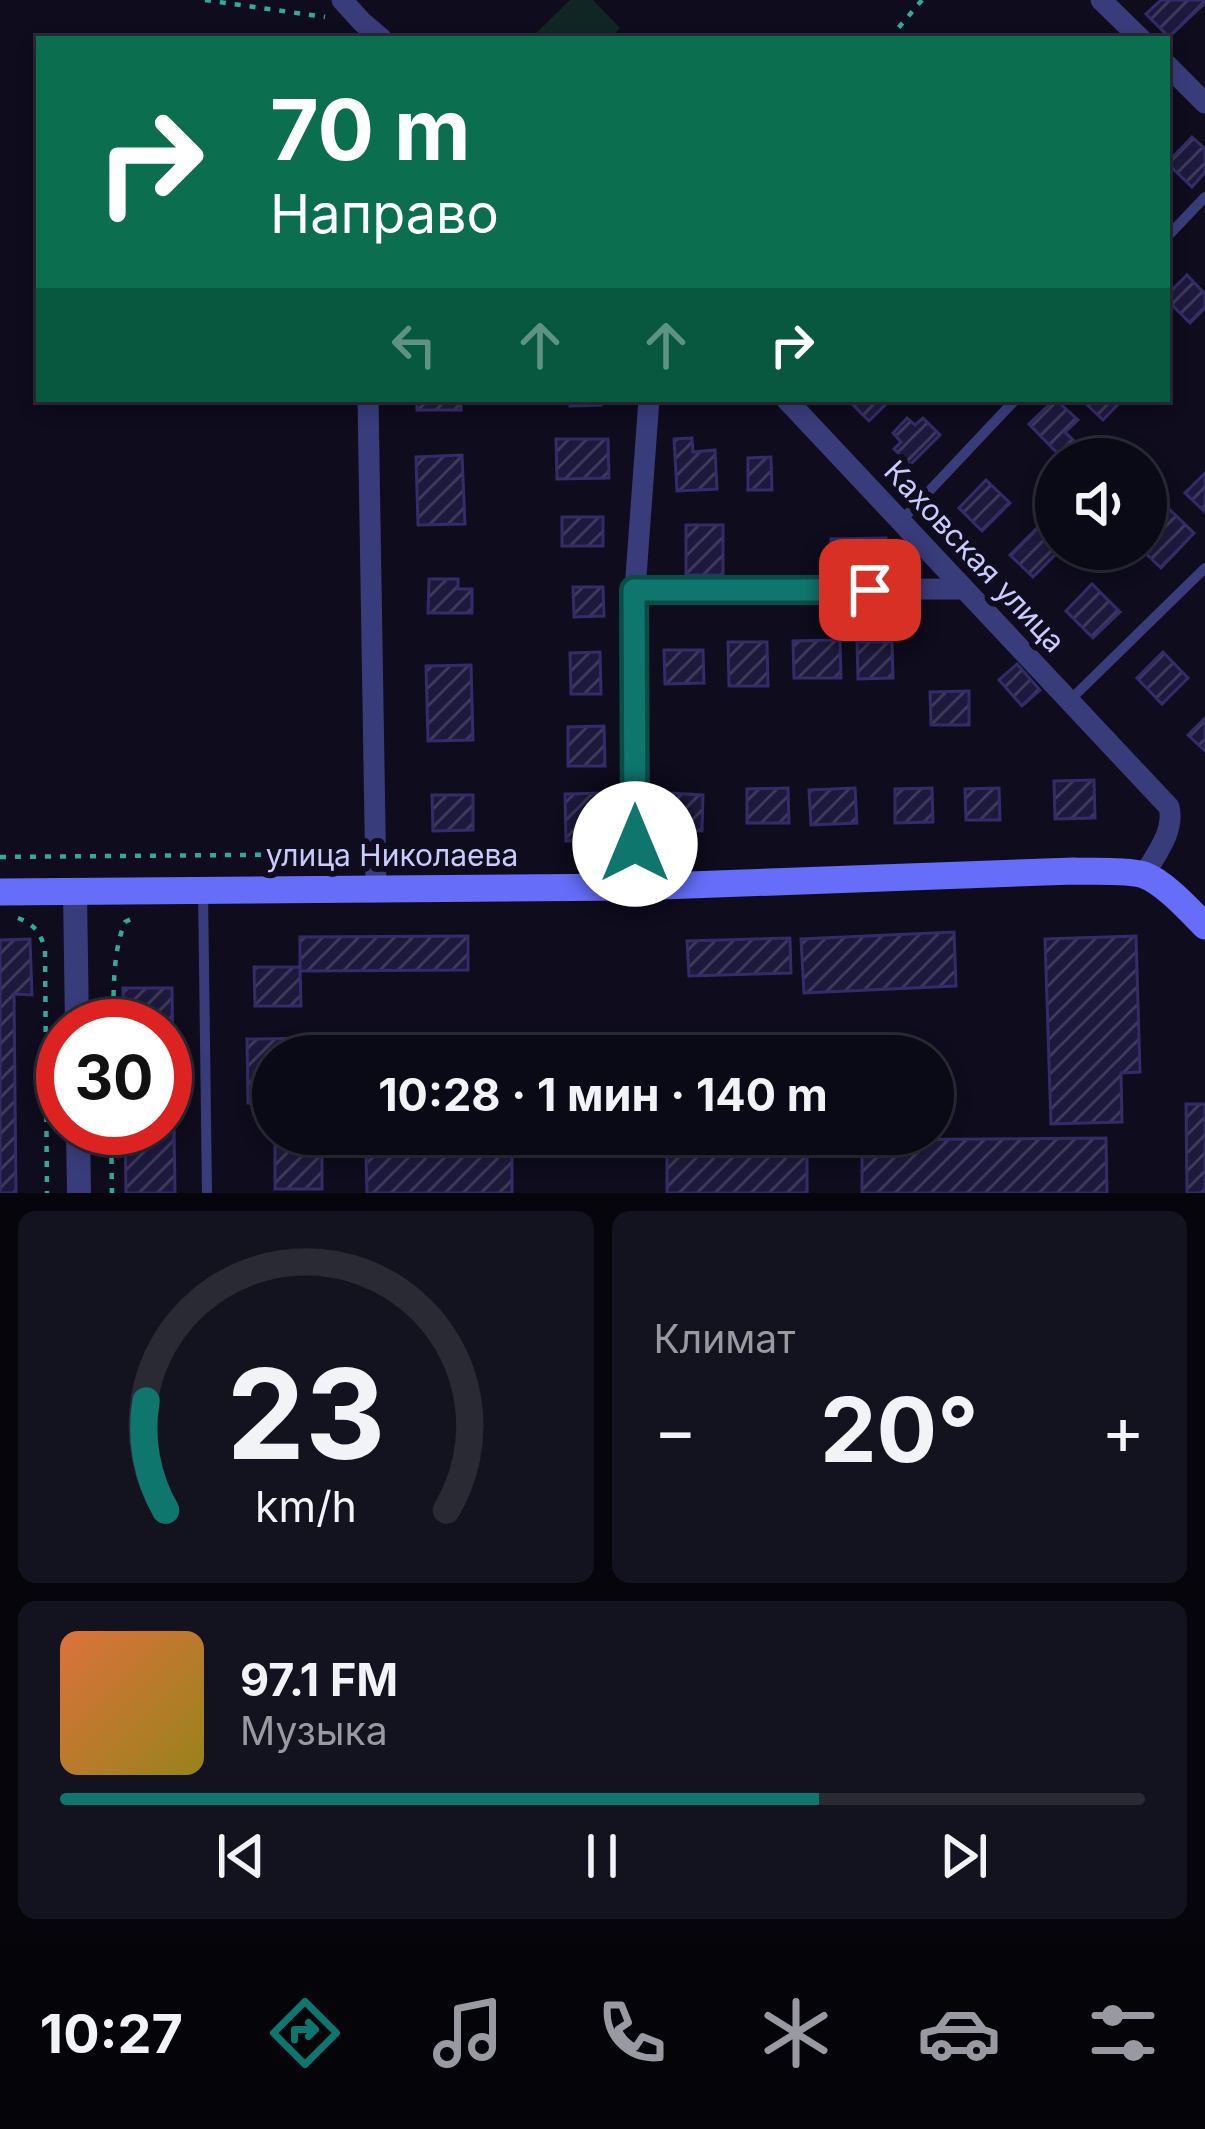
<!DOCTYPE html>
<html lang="ru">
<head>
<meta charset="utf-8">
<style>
	:root { --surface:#0a0916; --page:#13121f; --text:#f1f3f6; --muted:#999aa1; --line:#2a2a35; --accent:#0f766e }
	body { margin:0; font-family:Inter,sans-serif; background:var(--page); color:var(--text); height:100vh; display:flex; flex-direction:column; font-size:45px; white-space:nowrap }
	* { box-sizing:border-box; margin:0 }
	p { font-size:39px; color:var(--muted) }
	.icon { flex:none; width:66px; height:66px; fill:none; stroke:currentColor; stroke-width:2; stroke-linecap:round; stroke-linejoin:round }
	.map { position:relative; height:1193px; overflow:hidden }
	.drawer { display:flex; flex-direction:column; gap:18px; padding:18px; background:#06050c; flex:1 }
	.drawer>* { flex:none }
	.hud { position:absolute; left:36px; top:36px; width:1134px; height:366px; border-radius:0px; box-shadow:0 6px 18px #0003,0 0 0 3px var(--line); background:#0b6e4f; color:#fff; overflow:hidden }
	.tools { position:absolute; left:1035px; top:438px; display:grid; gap:24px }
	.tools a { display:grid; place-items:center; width:132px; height:132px; border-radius:50%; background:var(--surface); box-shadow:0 6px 18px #0003,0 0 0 3px var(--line); font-size:60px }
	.speed { position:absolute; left:36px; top:999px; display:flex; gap:24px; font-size:60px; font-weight:700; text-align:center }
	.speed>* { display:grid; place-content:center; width:156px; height:156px; border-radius:50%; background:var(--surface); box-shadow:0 6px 18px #0003,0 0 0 3px var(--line); line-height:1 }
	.speed .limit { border:18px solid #d22; background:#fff; color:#111 }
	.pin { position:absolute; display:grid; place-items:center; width:102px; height:102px; color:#fff; margin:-51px; border-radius:24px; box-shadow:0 6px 18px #0006 }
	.me { position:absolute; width:132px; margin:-66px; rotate:0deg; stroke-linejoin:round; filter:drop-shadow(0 0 9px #0008) }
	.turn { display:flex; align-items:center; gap:42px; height:252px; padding:0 36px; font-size:54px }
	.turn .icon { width:156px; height:156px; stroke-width:2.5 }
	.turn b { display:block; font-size:84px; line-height:102px }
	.lanes { display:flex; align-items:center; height:114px; padding:0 36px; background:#0003; justify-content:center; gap:60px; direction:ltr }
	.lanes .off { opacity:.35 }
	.big { font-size:90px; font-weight:700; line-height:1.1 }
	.drawer .card { flex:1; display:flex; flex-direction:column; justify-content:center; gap:18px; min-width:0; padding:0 42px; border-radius:18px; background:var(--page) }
	.drawer .dial { align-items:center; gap:0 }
	.dial svg { height:312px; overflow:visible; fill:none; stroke:var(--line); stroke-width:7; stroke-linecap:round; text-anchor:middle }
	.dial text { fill:var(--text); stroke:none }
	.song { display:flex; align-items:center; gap:36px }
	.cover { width:144px; height:144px; border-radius:18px; background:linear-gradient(135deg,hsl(20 70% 55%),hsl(50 70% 35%)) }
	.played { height:12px; border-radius:6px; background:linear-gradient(90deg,var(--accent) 70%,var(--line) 70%) }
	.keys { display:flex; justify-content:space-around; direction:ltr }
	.heat { display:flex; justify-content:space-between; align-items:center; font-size:66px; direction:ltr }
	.drawer .tiles { flex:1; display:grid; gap:18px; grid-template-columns:1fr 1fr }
	.card:last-child { grid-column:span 2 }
	.trip { position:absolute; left:252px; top:1035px; width:702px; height:120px; border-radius:60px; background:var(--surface); box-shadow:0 6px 18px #0003,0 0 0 3px var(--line); font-weight:700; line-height:120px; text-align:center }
	.tabs { display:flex; height:192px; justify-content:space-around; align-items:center; background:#040409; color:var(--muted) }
	.tabs .icon { width:84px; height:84px }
	.tabs .current { color:var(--accent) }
	.tabs b { font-size:54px; color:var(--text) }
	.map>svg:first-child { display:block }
	.grass { fill:#102624 }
	.building { fill:url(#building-hatch); stroke:#332c68; stroke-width:3 }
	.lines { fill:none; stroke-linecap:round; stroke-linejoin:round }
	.path { stroke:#31aa99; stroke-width:4.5; stroke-dasharray:6 9; stroke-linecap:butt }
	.service { stroke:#393c7a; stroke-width:10 }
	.minor { stroke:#393c7a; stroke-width:21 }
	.tertiary { stroke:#393c7a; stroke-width:24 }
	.secondary { stroke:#656df9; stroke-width:27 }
	.route-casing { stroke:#0a4d48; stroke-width:30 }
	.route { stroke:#0f766e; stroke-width:21 }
	.labels { text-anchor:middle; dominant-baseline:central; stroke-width:12; stroke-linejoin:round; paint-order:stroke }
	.street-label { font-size:30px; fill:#cbcafd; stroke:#0e0c1d }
</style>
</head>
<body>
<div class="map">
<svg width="1205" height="1193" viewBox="0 0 1205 1193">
	<defs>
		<pattern id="building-hatch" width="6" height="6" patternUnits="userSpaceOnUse" patternTransform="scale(3)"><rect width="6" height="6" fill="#1d193d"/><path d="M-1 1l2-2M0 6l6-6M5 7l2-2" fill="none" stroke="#3c395a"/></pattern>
	</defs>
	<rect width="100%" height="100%" fill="#0e0c1d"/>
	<path class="grass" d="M570 0H593L620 28 609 39H530Z"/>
	<g class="building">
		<path d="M1161 0H1205V3L1169 37 1146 14Z"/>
		<path d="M1192 137 1205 149V172L1192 187 1167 163Z"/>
		<path d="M1187 275 1205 294V308L1190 323 1167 300V295Z"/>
		<rect x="417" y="399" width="44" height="11"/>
		<path d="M570 399H601V405L570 406Z"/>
		<path d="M847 399H879L885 405 869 421Z"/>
		<path d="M1055 399 1078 420 1065 432 1080 447 1067 459H1063L1029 424Z"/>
		<path d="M1081 399H1123L1103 420Z"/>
		<path d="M907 418 915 425 923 418 940 435 910 465 894 449 901 442 893 433Z"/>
		<path d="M692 438 693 452 715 450 717 489 677 491 674 439Z"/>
		<path d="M556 439H608L609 478 557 479Z"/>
		<path d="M462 455 465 524 418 525 416 457Z"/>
		<path d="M771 457 772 490H748V458Z"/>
		<path d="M1205 473V512L1185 493Z"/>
		<path d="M986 480 1010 503 982 531 959 508Z"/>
		<path d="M1169 509 1194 533 1161 568 1141 549H1146V534Z"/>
		<rect x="562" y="517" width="41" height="29"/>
		<rect x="686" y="525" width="37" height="50"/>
		<path d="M1040 525 1056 542V549H1061L1033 577 1010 555Z"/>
		<path d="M886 538 887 577 832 578 831 539Z"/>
		<path d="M429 579H458V589H472V613H428Z"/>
		<path d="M1092 584 1120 612 1093 638 1066 611Z"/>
		<path d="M573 587H603L604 616 574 617Z"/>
		<path d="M840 640 841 678H794L793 641Z"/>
		<path d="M728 642H767L768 686H729Z"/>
		<path d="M857 642H892L893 678 858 679Z"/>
		<path d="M664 650H703L704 683 665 684Z"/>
		<path d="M600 652 601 694H571L570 653Z"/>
		<path d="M1163 652 1188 678 1162 704 1137 678Z"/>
		<path d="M1017 664 1040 690 1022 706 999 680Z"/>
		<path d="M471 665 473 740 428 741 426 666Z"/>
		<path d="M969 691V725H931L930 692Z"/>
		<path d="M1205 718V751L1188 735Z"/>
		<path d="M604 726 605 766H568V727Z"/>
		<path d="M1094 780 1095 818 1055 819 1054 781Z"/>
		<path d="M788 788 789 823H747V789Z"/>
		<path d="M855 788 857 823 811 825 809 790Z"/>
		<path d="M932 788 933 822 895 823V789Z"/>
		<path d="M999 788 1000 820H966L965 789Z"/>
		<path d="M605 793 606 840 566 841 565 794Z"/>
		<path d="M669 793 703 795 702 831 670 830V846H648L650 818H668Z"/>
		<path d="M432 795H473V830L433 831Z"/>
		<path d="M954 932 956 986 804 993 801 939Z"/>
		<path d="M468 936V970L300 971V937Z"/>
		<path d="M1136 936 1140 1072 1121 1073 1122 1122 1051 1124 1045 939Z"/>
		<path d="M790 938 791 973 689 976 687 941Z"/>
		<path d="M30 939 32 995 14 994 16 1193H0V940Z"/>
		<path d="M254 967H300L301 1006H255Z"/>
		<path d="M123 988H172L175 1193H126L125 1128H165V1026H123Z"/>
		<path d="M473 1036 474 1056H273V1103H248L247 1039Z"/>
		<path d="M1186 1104H1205V1193H1187Z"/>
		<rect x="275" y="1134" width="47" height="55"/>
		<rect x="667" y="1134" width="140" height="59"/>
		<path d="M1106 1138 1107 1193H862V1140Z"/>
		<path d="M512 1152V1193H367L366 1154Z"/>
	</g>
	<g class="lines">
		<g class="path">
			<path d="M205 0 325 17"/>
			<path d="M889 39 922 0"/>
			<path d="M0 857 352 854"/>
			<path d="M18 918C34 924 41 933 45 950L47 1193"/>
			<path d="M113 1026C114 991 112 954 125 922L133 918"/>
			<path d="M111 1128 112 1193"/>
		</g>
		<g class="service">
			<path d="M1167 237 1205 197"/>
			<path d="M900 522 1016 399"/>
			<path d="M1070 700 1205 568"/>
			<path d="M203 890 207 1193"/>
		</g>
		<g class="minor">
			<path d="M342 0 362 22 382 39"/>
			<path d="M1101 0 1141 39"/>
			<path d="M1167 65 1205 103"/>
			<path d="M368 399 376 887"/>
			<path d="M786 399 1169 807C1175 831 1156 854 1144 875"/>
			<path d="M635 590 964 589"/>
			<path d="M635 887V590L649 399"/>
		</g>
		<g class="tertiary">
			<path d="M75 891 77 1026"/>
			<path d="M78 1128 79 1193"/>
		</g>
		<path class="secondary" d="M0 892 635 887 1074 871C1091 872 1130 870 1144 875 1164 882 1190 911 1205 926"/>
	</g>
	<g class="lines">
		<defs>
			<path id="route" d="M635 844 634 590H870"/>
		</defs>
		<use href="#route" class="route-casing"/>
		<use href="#route" class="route"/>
	</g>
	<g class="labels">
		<g class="street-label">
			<text transform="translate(975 556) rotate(47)">Каховская улица</text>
			<text x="392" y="855">улица Николаева</text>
		</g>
	</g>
</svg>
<div class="tools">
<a><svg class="icon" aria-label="sound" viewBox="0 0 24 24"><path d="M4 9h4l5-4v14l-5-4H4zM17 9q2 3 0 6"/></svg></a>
</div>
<div class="speed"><div class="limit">30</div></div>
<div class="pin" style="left:870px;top:590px;background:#d93025"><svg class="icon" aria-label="arrive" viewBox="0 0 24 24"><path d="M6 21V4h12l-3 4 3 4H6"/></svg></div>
<svg class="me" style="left:635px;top:844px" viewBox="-20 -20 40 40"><circle r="19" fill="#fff"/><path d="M0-13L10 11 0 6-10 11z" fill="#0f766e"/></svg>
<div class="trip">10:28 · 1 мин · 140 m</div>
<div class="hud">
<div class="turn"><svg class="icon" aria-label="right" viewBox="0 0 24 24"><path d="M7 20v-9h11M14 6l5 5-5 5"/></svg><div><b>70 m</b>Направо</div></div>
<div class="lanes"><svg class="icon off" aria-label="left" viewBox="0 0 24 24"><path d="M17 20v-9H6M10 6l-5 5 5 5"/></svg><svg class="icon off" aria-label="ahead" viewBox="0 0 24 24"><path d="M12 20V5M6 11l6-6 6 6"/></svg><svg class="icon off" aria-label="ahead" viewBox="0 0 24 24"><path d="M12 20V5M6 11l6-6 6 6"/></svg><svg class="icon" aria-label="right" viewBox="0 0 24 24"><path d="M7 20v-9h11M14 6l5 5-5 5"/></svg></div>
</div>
</div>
<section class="drawer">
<div class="tiles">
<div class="card dial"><svg viewBox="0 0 100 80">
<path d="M14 69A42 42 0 1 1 86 69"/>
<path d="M14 69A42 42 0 0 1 9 41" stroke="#0f766e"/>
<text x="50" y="56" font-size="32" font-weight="700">23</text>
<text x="50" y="72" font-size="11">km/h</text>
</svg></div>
<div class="card"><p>Климат</p>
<div class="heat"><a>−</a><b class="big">20°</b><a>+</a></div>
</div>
<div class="card">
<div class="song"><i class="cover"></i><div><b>97.1 FM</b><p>Музыка</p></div></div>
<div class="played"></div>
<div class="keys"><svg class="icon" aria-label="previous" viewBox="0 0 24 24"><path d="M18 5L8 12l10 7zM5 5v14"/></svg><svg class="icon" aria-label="pause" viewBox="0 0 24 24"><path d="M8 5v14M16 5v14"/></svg><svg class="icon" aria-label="next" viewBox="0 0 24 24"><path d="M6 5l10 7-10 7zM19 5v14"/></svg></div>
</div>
</div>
</section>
<nav class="tabs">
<b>10:27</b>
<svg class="icon current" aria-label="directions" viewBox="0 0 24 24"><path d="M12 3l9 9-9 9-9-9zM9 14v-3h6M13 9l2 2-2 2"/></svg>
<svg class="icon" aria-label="music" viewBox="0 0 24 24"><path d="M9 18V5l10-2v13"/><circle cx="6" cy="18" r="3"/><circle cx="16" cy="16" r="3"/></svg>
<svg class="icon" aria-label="phone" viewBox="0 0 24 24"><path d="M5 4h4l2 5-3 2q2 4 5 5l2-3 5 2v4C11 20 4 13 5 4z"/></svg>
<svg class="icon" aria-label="climate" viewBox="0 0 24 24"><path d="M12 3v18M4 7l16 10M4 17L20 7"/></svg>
<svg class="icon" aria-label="car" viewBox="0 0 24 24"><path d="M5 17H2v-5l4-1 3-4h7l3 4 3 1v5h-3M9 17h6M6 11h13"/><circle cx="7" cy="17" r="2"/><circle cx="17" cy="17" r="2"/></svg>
<svg class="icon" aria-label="filters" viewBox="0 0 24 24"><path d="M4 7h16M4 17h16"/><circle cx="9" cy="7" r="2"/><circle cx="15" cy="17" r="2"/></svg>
</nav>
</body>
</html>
